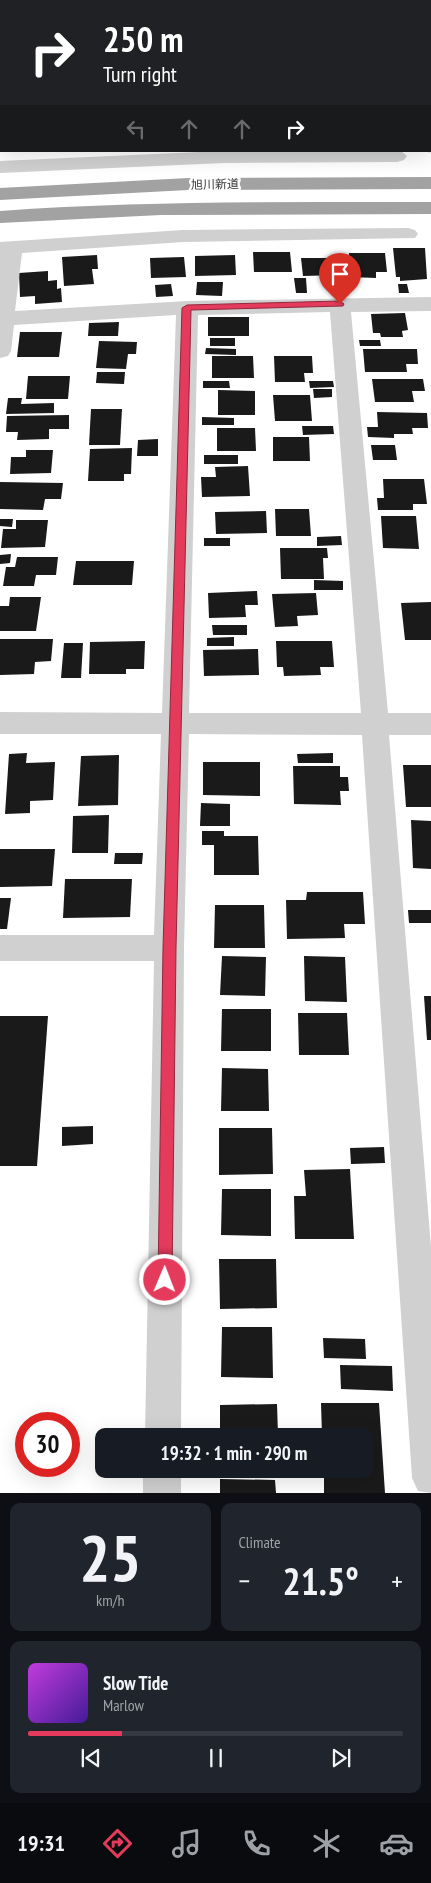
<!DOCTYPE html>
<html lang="en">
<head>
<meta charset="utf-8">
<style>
	:root { --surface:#171b24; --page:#20242c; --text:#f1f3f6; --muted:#9ea1a6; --line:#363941; --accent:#e43b5c }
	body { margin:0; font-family:"PT Sans Narrow","Noto Sans JP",sans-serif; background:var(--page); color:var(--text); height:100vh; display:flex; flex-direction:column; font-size:19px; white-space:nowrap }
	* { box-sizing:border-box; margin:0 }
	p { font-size:16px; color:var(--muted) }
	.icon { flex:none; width:28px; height:28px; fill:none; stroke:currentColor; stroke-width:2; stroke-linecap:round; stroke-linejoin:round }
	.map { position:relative; height:1493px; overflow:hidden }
	.drawer { display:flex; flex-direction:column; gap:10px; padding:10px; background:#0d0f14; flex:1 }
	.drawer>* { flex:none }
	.top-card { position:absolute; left:0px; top:0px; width:431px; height:152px; box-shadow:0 5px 20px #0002; background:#202124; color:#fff; overflow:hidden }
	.speed { position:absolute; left:15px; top:1412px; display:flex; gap:10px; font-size:25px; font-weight:700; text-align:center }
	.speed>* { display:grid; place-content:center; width:65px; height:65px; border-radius:50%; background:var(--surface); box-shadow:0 5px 20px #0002; line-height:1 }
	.speed .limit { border:8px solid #d22; background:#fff; color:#111 }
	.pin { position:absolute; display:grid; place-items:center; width:42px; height:42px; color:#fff; margin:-51px -21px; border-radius:50% 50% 50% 0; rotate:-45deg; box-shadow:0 0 5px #0007 }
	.pin .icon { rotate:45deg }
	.me { position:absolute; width:55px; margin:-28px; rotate:1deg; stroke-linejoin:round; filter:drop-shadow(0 0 4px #0008) }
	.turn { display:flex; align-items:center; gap:18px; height:105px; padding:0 20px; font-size:22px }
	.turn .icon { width:65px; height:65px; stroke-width:2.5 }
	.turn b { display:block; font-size:35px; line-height:42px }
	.lanes { display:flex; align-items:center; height:48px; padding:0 20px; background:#0003; justify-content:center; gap:25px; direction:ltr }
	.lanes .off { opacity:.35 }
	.big { font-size:38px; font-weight:600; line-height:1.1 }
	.drawer .card { flex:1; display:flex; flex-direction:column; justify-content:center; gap:8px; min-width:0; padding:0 18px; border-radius:10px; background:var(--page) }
	.drawer .dial { align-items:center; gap:0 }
	.dial b { font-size:65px; line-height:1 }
	.song { display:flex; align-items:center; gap:15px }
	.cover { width:60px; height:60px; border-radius:8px; background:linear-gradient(135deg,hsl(290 70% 55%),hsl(260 70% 35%)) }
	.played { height:5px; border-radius:2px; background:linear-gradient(90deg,var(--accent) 25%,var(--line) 25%) }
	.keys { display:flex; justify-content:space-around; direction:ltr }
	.heat { display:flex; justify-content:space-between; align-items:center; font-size:28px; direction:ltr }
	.drawer .tiles { flex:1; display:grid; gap:10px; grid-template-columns:1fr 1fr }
	.card:last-child { grid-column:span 2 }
	.trip { position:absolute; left:95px; top:1428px; width:278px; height:50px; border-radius:10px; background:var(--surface); box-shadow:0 5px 20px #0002; font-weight:600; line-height:50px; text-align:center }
	.dock { display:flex; height:80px; justify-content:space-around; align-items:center; background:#090b0e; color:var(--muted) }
	.dock .icon { width:35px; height:35px }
	.dock .active { color:var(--accent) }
	.dock b { font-size:22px; color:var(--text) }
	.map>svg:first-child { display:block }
	.building { fill:#1a1a1a }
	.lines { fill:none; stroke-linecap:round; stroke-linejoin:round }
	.path { stroke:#cdcdcd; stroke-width:2.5; stroke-dasharray:2 2; stroke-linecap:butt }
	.minor { fill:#d0d0d0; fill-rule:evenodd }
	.trunk { fill:#a2a2a2; fill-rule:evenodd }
	.route { fill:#e43b5c; stroke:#94263c }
	.labels { text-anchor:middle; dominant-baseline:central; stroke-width:5; stroke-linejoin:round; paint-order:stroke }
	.far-street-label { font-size:12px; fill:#333; stroke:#fff }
</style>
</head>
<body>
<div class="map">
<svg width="431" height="1493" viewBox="0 0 431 1493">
	<rect width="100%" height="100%" fill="#fff"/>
	<g class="building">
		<path d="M393 248H425L427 279 400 281V277H396Z"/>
		<path d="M253 252H290L292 272H254Z"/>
		<path d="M349 253H385L387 272H376V278L351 277Z"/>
		<path d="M97 255 98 269H92L94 284 64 286 62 257Z"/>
		<path d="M235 255 236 275 195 276V256Z"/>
		<path d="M184 257 186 277 151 278 150 258Z"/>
		<path d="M301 258H336L338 275 303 276Z"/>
		<path d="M48 271V281L57 280V289L61 288 62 302 35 304V296L20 297 19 273Z"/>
		<path d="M294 278H306L307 293H296Z"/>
		<path d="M197 282H223L222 296 196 295Z"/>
		<path d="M171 284 173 296 156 297 155 285Z"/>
		<path d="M398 284H407L409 293H399Z"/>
		<path d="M405 313 408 330 402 331 403 337H381L380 333H373L371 314Z"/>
		<rect x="208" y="317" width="41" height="19"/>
		<path d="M119 322 118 336H88L89 323Z"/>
		<path d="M20 332H62L59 357H17Z"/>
		<rect x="210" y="338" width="25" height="8"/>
		<path d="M359 340H380L381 346H360Z"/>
		<path d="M99 341 137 342 136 354H128L126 369 96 368Z"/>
		<path d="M206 348 236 349V355L205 354Z"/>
		<path d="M363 349H417L418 364H406L407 372H365Z"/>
		<path d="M212 356H253L254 378H212Z"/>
		<path d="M274 356H312L313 373H304L305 382H275Z"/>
		<path d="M97 372H125L124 384 96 383Z"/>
		<path d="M28 376H70L68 399H26Z"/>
		<path d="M372 379H423L425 391H412L414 402H375Z"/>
		<path d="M203 381H229L230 388H203Z"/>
		<path d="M309 381H333L334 387 310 388Z"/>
		<path d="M313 389H332V397L314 398Z"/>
		<path d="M218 390 255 391V415H218Z"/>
		<path d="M273 395H310L312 421H275Z"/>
		<path d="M8 398H22L21 404 54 403V413L6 414Z"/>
		<path d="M91 409H122L120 445H89Z"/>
		<path d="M377 412 427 413 428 428H412L413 434H394V438L368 437 367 427H378Z"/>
		<path d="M69 415V429H49V439L17 440 18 432H6L7 416Z"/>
		<path d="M202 417 234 418V425H202Z"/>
		<path d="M302 426H333L334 434 303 435Z"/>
		<path d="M217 428H255L256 451H217Z"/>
		<path d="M273 437H309L310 461H273Z"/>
		<path d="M158 439V456H137L138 440Z"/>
		<path d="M371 445H395L397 460H373Z"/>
		<path d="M132 448 131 474H124V481H88L90 449Z"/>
		<path d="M26 450H53L51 473 10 474 11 457H26Z"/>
		<rect x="204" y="455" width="34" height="9"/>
		<path d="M248 466 250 496 202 497 201 477H216L215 467Z"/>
		<path d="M383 479H424L427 504H413V510H378L377 498H384Z"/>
		<path d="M0 482 63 483 61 499H45L43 510 0 509Z"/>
		<path d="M275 509H309L311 536H276Z"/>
		<path d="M266 511 267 533 216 534 215 512Z"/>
		<path d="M381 516H416L419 549 383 548Z"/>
		<path d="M0 519H13L12 527 0 526Z"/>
		<path d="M16 520H48L45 547 1 548 3 529H16Z"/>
		<path d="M341 536 342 545 317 546V537Z"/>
		<rect x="204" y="538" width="26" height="8"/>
		<path d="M280 548H327L328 558H323L324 579H281Z"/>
		<path d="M11 554 10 563 0 564V555Z"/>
		<path d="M17 557H58L56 575H36L34 586H3L6 567H15Z"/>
		<path d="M76 561H134L132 585H73Z"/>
		<path d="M314 580 343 581V590H314Z"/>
		<path d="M257 591 258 605H245L246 617 209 618 208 593Z"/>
		<path d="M316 593 318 615 297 616 298 626 275 627 272 594Z"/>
		<path d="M10 597H41L36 631H0V606H9Z"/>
		<path d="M431 602V640H405L401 603Z"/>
		<path d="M212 625H247V635H213Z"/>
		<path d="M234 637V646H207V638Z"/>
		<path d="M0 639H53L51 661 35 662 34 674 0 675Z"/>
		<path d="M145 641 144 669H126V674H89L90 642Z"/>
		<path d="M276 641H332L334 667H320L321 675 284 676 283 667H277Z"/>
		<path d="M64 643H83L81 678H61Z"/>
		<path d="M258 649 259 675 204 676 203 650Z"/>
		<path d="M27 753 26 763 55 762 53 800 30 801V813L5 814 9 754Z"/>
		<path d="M333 753V763H298L297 754Z"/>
		<path d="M119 755 118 805 78 806 81 756Z"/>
		<path d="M203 762H260V796L203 795Z"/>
		<path d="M403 765H431V807H406Z"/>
		<path d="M293 766H340V777H348L349 791H340L341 805 294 804Z"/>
		<path d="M201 803 230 804V826H200Z"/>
		<path d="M109 815 108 853H72L73 816Z"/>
		<path d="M411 820 431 821V869L413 868Z"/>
		<path d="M202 831H224V836H258L259 875H214V845H202Z"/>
		<path d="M0 849H55L52 886 0 887Z"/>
		<path d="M115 853H143L142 864H114Z"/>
		<path d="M65 879H132L130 917 63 918Z"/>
		<path d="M307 892H363L365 924H344L345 938 287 939 286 900H306Z"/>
		<path d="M0 898H11L7 929H0Z"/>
		<path d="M215 905H264L265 948H214Z"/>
		<path d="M408 910H431V923H409Z"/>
		<path d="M222 956 266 957 265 996 220 995Z"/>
		<path d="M304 956 345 957 347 1002 305 1001Z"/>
		<path d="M424 996H431V1040H427Z"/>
		<path d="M222 1009H271V1051H221Z"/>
		<path d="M298 1013H347L349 1055H299Z"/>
		<path d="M0 1016H48L37 1166H0Z"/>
		<path d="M222 1068 268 1069 269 1111H221Z"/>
		<path d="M93 1126V1144L62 1146V1127Z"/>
		<path d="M219 1128H272L273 1174 219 1175Z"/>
		<path d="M384 1147 385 1163 351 1164 350 1148Z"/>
		<path d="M350 1169 354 1239H295L294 1196H306L304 1170Z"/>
		<path d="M222 1189H271V1236L221 1235Z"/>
		<path d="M219 1259H276L277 1308 220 1309Z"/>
		<path d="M222 1327H272L273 1378 221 1377Z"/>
		<path d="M323 1338 365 1339 366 1359 324 1358Z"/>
		<path d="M340 1365 392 1366 393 1391 341 1389Z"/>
		<path d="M321 1403H379L385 1493H324V1469H364V1436H322Z"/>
		<path d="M277 1404 278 1436H220V1405Z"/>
		<path d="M220 1479 275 1480 276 1493H220Z"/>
	</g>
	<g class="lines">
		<path class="path" d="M428 151 431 152"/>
		<g class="minor">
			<path d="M222 151H401L407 156 404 160 397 162 224 163 0 173V161Z"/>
			<path d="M408 228 415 230 418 234 415 238 183 242 22 253 15 311 187 301 431 297V311L351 312 388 713H431V735H389L431 1247V1493L418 1491 412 1478 362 735 189 734 184 948 181 1436H145L154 961H0V935H154L161 734H0V712L162 713 176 315 14 325 11 351 8 356 0 358V242L183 230ZM330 312 361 713H189L198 315Z"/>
			<rect x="143" y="1469" width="38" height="24"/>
		</g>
		<g class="trunk">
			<path d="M431 177V189L188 190 0 200V188L188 178Z"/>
			<path d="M377 202H431V214L161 215 0 223V211C126 202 251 202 377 202Z"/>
		</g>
	</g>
	<path class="route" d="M340 301 344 304 343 306 191 310 176 948 172 1280 170 1285 165 1287 160 1285 158 1280 163 948 182 308 187 305Z"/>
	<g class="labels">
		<g class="far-street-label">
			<text transform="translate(215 184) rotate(-1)">旭川新道</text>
		</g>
	</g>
</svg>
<div class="speed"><div class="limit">30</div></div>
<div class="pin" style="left:340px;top:304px;background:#d93025"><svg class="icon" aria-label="arrive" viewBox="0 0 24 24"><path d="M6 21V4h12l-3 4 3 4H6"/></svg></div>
<svg class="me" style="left:165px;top:1280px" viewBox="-20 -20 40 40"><circle r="17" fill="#e43b5c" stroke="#fff" stroke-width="3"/><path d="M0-11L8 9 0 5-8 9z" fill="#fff"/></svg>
<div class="trip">19:32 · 1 min · 290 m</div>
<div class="top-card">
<div class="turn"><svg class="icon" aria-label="right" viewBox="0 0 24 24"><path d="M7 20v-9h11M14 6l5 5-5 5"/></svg><div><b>250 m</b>Turn right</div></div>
<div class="lanes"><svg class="icon off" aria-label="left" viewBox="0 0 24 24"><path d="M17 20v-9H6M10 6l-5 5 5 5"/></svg><svg class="icon off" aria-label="ahead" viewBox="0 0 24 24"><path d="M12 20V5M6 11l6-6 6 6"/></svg><svg class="icon off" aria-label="ahead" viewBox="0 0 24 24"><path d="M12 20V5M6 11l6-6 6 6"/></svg><svg class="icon" aria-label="right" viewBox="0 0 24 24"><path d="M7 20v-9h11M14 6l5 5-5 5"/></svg></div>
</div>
</div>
<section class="drawer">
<div class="tiles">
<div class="card dial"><b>25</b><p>km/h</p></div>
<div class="card"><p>Climate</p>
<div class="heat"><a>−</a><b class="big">21.5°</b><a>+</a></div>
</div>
<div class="card">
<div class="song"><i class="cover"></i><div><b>Slow Tide</b><p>Marlow</p></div></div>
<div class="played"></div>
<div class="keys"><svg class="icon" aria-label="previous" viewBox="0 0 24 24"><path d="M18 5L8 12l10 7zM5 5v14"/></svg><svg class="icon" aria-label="pause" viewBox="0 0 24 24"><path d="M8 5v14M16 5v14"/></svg><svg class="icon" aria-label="next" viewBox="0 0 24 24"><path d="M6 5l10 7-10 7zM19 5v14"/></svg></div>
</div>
</div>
</section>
<nav class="dock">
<b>19:31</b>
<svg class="icon active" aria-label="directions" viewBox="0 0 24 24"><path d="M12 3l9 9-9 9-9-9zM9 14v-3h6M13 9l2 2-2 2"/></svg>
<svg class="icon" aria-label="music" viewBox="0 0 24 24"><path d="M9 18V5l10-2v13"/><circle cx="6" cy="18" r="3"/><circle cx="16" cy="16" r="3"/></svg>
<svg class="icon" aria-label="phone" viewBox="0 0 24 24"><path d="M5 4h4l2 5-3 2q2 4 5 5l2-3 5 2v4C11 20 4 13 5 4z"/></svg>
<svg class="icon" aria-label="climate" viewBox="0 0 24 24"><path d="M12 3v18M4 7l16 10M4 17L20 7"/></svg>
<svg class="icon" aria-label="car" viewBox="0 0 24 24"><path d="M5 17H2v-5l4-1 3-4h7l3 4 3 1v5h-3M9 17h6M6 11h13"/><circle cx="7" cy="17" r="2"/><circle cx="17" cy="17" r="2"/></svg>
</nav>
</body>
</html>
